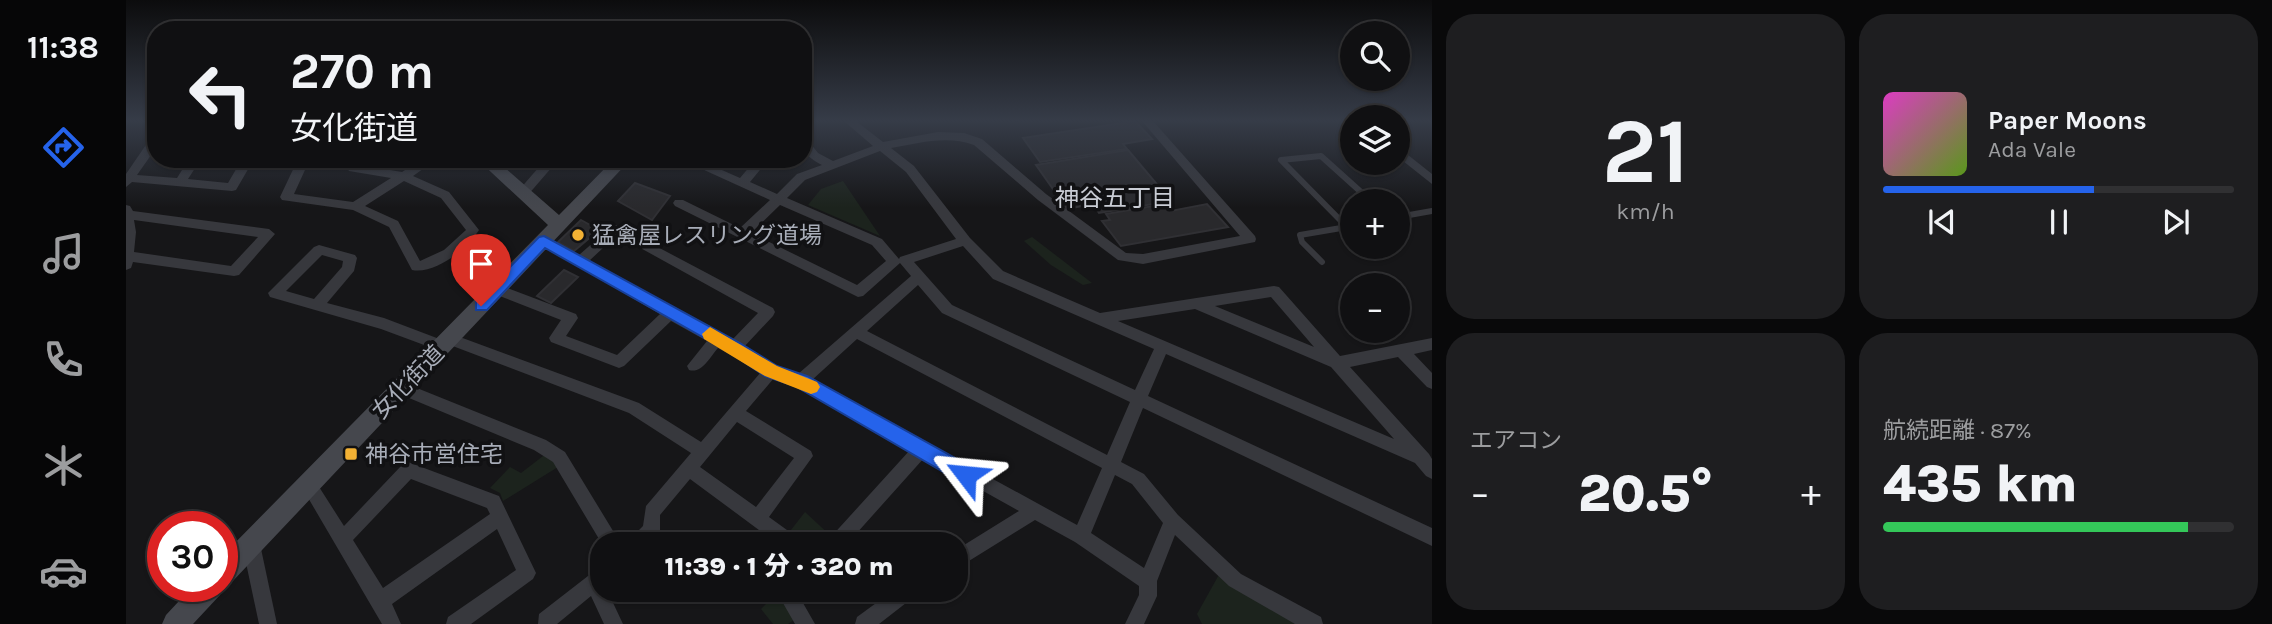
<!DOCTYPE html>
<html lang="ja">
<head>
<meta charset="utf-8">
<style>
	:root { --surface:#101012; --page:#1e1e20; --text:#f1f3f6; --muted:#9c9d9f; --line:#303032; --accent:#2563eb }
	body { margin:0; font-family:Karla,"Noto Sans JP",sans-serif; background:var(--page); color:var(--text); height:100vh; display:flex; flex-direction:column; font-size:26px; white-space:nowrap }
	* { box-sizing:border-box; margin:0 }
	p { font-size:23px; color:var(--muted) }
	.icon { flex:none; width:38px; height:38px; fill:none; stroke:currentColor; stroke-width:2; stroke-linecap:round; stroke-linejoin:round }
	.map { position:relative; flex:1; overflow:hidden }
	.drawer { display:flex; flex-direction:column; gap:14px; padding:14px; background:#09090a; width:840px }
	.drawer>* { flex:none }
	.top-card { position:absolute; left:21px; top:21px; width:665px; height:147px; border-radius:28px; box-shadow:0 2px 5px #0004,0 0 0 2px var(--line); background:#101012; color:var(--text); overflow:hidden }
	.buttons { position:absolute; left:1214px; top:21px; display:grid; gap:14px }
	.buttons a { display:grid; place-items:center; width:70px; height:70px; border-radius:50%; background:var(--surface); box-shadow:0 2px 5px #0004,0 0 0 2px var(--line); font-size:35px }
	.speed { position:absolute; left:21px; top:511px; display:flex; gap:14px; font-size:35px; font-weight:700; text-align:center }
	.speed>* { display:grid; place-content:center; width:91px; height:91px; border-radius:50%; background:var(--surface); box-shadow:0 2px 5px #0004,0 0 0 2px var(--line); line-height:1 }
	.speed .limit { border:10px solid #d22; background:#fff; color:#111 }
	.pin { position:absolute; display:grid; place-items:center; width:60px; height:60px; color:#fff; margin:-72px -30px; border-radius:50% 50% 50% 0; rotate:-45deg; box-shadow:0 0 7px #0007 }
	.pin .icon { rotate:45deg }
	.me { position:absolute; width:77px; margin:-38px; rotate:299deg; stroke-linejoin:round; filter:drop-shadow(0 0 5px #0008) }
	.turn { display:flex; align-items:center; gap:24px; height:147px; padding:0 28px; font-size:32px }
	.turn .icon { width:91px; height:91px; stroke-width:2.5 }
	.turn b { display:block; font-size:49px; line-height:60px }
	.big { font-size:52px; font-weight:800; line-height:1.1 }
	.drawer .widget { flex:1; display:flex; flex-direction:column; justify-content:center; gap:10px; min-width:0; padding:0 24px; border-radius:28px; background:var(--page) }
	.drawer .dial { align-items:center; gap:0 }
	.dial b { font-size:91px; line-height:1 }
	.song { display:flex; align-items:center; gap:21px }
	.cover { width:84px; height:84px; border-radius:10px; background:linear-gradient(135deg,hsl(310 70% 55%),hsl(90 70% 35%)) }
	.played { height:7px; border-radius:4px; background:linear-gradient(90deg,var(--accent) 60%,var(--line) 60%) }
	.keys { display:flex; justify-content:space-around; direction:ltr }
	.heat { display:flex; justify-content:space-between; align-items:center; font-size:38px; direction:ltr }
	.charge { height:10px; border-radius:5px; background:linear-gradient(90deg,#34c759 87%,var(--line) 0) }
	.drawer .tiles { flex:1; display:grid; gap:14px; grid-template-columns:repeat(2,1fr) }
	.trip { position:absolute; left:464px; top:532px; width:378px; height:70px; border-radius:28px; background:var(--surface); box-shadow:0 2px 5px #0004,0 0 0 2px var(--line); font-weight:800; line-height:70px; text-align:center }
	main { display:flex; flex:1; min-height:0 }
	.tab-bar { display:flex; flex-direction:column; width:126px; justify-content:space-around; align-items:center; background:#060607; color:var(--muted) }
	.tab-bar .icon { width:49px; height:49px }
	.tab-bar .active { color:var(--accent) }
	.tab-bar b { font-size:32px; color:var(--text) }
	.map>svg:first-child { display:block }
	.green { fill:#1c231d }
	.building { fill:#29292c; stroke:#303034; stroke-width:2 }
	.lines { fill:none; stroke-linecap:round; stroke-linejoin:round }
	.lane { stroke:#37383d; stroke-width:6 }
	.street { fill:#37383d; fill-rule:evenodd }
	.secondary { fill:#45474d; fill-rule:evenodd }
	.route { fill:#2563eb; stroke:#184099; stroke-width:2 }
	.slow { fill:#f59e0b }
	.poi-dot { fill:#f2b134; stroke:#111113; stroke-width:2.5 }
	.labels { text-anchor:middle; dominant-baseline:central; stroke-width:7; stroke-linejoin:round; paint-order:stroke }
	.poi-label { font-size:23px; fill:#a8adb8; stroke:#111113; text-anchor:start }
	.street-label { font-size:23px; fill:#a8adb8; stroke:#111113 }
	.neighbourhood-label { font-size:24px; fill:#c9ccd4; stroke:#111113 }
</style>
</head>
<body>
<main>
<nav class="tab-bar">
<b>11:38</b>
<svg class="icon active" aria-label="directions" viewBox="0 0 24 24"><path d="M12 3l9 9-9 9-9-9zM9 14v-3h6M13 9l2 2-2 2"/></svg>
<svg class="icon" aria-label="music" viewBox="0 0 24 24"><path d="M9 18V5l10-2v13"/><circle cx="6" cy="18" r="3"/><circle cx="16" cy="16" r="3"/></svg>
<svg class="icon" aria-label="phone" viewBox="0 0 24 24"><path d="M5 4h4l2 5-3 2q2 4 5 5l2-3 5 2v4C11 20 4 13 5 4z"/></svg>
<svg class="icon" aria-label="climate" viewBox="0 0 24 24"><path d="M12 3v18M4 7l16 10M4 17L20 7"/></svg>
<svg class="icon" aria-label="car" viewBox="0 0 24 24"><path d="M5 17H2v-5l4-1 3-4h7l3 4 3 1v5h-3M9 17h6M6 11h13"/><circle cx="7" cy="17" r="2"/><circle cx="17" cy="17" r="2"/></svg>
</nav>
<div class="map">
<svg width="1306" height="624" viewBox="0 0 1306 624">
	<rect width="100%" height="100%" fill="#161618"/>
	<g class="green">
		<path d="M717 181 754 236 682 205 695 189Z"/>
		<path d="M906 237 966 283 957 285 925 265 898 241Z"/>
		<path d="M421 453 432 467 377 501 374 493 364 488 384 467 395 473Z"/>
		<path d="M679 512 707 538 701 544H684L665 530Z"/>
		<path d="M1095 571 1176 624H1076L1071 614Z"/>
		<path d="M654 590H666L662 595 668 620 662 624H647L635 609Z"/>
	</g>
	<g class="building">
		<path d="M1009 121 1026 139 997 144 1001 149 914 162 897 138Z"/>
		<path d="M1002 150 1045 201 973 213 967 204 941 209 910 165Z"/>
		<path d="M509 183 544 196 526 220 492 201Z"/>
		<path d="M1039 204 1045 211 1081 204 1102 227 995 246 976 221 984 220 980 214Z"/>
		<path d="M455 220 473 230 448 251 432 242Z"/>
		<path d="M438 270 452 277 425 303 411 296Z"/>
	</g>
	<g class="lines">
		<g class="lane">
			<path d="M1272 217 1306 211"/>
			<path d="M1221 227 1155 160 1195 156 1245 201"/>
			<path d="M1196 262 1176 242 1174 235 1227 226"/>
		</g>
		<g class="street">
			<path d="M718 121H730L757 142 812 132 838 133 856 139 920 194 1000 253 1017 254 1114 236 1016 121H1027L1129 236 1130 239 1129 242 1017 264 992 260 912 200 848 145C821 135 793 143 765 148L788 166 844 238 877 271 974 313 1148 286 1153 287 1214 356 1306 338V350L1288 354 1306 373V389L1301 387 1272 357 1224 367 1303 454 1306 459V479L1300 476 1289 463 1040 354 1022 396 1306 528V546L1017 408 995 462 1018 474 1052 515 1115 574 1195 617 1197 624H1169L1103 586 1049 535 1031 581V596L1018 624H999L1013 595V586L949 542 909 520 830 569V550L893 511 798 458 721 544H701L704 538 784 450 669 385 648 378 620 411 685 451 687 456 643 517 672 538 675 544H652L564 479 534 515V530L523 544H502L505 538 517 526 520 506 565 453 503 413 324 345 322 350 317 352 255 329 144 297 142 293 188 247 193 245 229 255 231 258 228 271 201 303 258 318 316 340 318 335 323 333 513 403 575 442 635 372 592 348C584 357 576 374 563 370L561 366 581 341 545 321 498 366 493 368 425 342 423 338 435 320 366 293 364 289 371 284 450 314 452 318 440 336 491 355 534 314 413 244 412 241 418 236 423 238 453 255 486 226 490 225 647 308 649 312 647 316 617 348 650 367 672 374 785 276 774 263 737 296 732 297 549 206 547 203 549 200H557L614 228 644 200 554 159H571L614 178 630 159H643L624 182 651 194 671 174 696 165C683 158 677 154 677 138L681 139 692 153 707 161 747 146ZM754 151 780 172 830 239 774 257 773 259 756 239 661 198 679 180ZM654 205 746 245 760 261 731 285 625 233ZM491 235 632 313 605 341 597 334 590 333 463 261ZM837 246 867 279 1028 349 1009 390 826 305 788 262ZM196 255 217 261 216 267 188 299 160 291ZM792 285 816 313 1004 402 981 455 741 331ZM1145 297 1188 347 1089 306ZM1069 309 1205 367 1268 439 992 321ZM731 339 976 468 951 525 686 380ZM611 422 668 458 630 507 574 467ZM989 475 1006 484 1037 523 1018 568 965 533Z"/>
			<path d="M26 136H30V148L11 175 51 178 63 159H75L62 179 102 183 116 159H128L110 190 106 191 6 182 0 187V174Z"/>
			<path d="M1272 147 1306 174V184L1272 157Z"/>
			<path d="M172 159H184L168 194 227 202 265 178 223 171 221 168 224 159H236L234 165 276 172 296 159H311L287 176 323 192 353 230C342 248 309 275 286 270L263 227 227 210 156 200 154 197ZM278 181 315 198 340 230 318 250 294 261 272 221 239 206Z"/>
			<path d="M420 159H433L401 196H393L391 193 393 190Z"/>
			<path d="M0 205 4 206 7 211 143 229 149 234 113 275 108 276 7 262 5 268 0 270ZM8 220 132 237 105 266 8 252 10 232Z"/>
			<path d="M276 382 420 440 439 452 495 544H476L427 462 408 450 271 393 268 388 271 383Z"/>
			<path d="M282 462 373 496 410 573 407 579 345 624H320L322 617 390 570 371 529 266 604 275 624H256L174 484 176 479 182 476 188 479 218 526 276 465ZM285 479 361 508 364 514 257 588 227 540Z"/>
			<path d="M125 535 131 538 134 544 151 624H133L116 544 119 538Z"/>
			<path d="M476 567V590H481L497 624H478L465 596 431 624H412L413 614 462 576Z"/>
			<path d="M664 590H684L677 603 689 624H669L657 603Z"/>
			<path d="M768 590H792L789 596 753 624H729L731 617Z"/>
		</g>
		<path class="secondary" d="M351 159H369L433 215 488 159H505L105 583 97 586 94 595 67 624H36L40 615 67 586H96V556L422 225Z"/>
	</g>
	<linearGradient id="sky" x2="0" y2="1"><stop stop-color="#0c0c0d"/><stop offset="0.58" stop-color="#363c48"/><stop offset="1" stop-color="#363c48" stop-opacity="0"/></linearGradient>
	<rect width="1306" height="208" fill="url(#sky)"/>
	<path class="route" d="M418 236 614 343 651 366 681 376 847 468 849 475 847 481 840 483 833 481 669 386 639 376 603 352 419 248 361 310H350V302L413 237Z"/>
	<path class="slow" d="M584 327 651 366 691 382 694 387 691 392 685 394 639 376 578 339 576 334Z"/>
	<g class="poi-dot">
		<circle cx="452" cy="235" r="7"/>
		<rect x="218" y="447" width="14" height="14" rx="3.5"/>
	</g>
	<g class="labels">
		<g class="poi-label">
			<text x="466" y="235">猛禽屋レスリング道場</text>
			<text x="239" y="454">神谷市営住宅</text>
		</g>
		<g class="street-label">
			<text transform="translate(282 382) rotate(-46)">女化街道</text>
		</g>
		<g class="neighbourhood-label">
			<text x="989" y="198">神谷五丁目</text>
		</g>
	</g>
</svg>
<div class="buttons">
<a><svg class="icon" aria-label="search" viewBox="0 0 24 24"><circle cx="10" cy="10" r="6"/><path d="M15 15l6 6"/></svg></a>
<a><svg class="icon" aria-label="layers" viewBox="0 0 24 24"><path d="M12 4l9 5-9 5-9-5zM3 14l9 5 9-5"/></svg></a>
<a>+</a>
<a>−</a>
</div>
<div class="speed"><div class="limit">30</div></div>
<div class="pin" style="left:355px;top:306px;background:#d93025"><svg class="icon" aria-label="arrive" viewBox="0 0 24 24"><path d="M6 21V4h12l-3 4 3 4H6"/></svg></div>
<svg class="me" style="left:840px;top:475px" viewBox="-20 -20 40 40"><path d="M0-17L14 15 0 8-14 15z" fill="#2563eb" stroke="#fff" stroke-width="4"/></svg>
<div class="trip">11:39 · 1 分 · 320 m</div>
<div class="top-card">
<div class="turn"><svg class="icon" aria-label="left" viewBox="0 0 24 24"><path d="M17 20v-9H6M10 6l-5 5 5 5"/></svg><div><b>270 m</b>女化街道</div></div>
</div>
</div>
<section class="drawer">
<div class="tiles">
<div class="widget dial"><b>21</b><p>km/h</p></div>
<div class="widget">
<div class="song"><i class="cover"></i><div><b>Paper Moons</b><p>Ada Vale</p></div></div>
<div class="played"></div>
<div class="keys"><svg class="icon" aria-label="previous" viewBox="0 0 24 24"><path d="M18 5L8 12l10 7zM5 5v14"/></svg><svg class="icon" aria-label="pause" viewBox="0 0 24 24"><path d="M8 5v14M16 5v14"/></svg><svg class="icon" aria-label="next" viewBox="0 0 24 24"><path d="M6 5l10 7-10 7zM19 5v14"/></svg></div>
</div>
<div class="widget"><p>エアコン</p>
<div class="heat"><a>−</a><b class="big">20.5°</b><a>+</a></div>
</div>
<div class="widget"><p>航続距離 · 87%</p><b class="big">435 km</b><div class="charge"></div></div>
</div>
</section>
</main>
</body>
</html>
